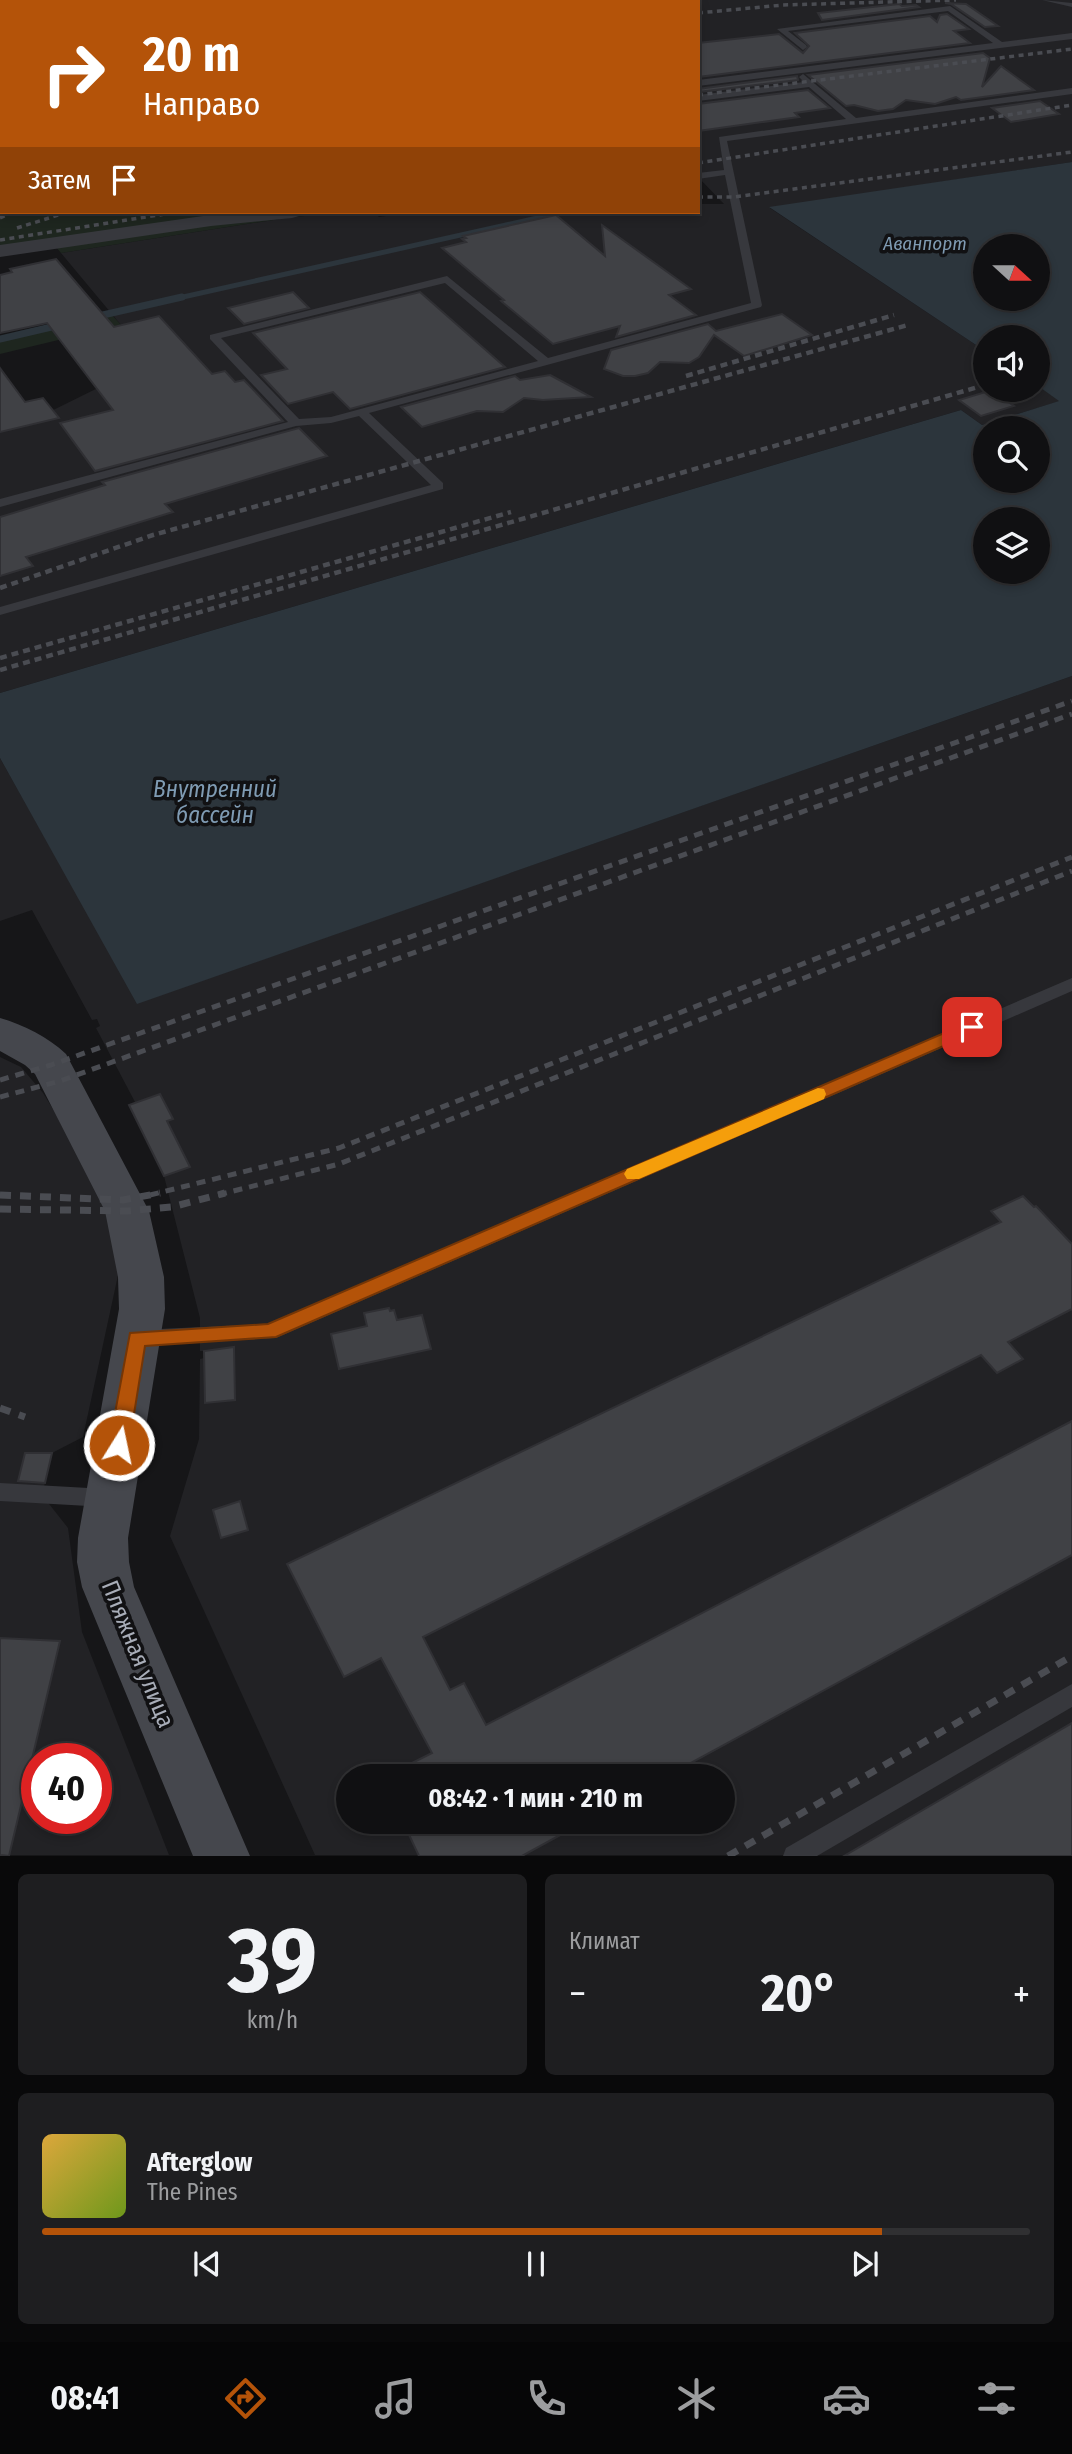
<!DOCTYPE html>
<html lang="ru">
<head>
<meta charset="utf-8">
<style>
	:root { --surface:#101012; --page:#1e1e20; --text:#f1f3f6; --muted:#9c9d9f; --line:#303032; --accent:#b45309 }
	body { margin:0; font-family:"Fira Sans Condensed",sans-serif; background:var(--page); color:var(--text); height:100vh; display:flex; flex-direction:column; font-size:26px; white-space:nowrap }
	* { box-sizing:border-box; margin:0 }
	p { font-size:23px; color:var(--muted) }
	.icon { flex:none; width:38px; height:38px; fill:none; stroke:currentColor; stroke-width:2; stroke-linecap:round; stroke-linejoin:round }
	.map { position:relative; height:1856px; overflow:hidden }
	.drawer { display:flex; flex-direction:column; gap:18px; padding:18px; background:#09090a; flex:1 }
	.drawer>* { flex:none }
	.guide { position:absolute; left:0px; top:0px; width:700px; height:214px; box-shadow:0 4px 10px #0003,0 0 0 2px var(--line); background:#b45309; color:#fff; overflow:hidden }
	.needle { width:46px; rotate:111deg }
	.buttons { position:absolute; left:973px; top:234px; display:grid; gap:14px }
	.buttons a { display:grid; place-items:center; width:77px; height:77px; border-radius:50%; background:var(--surface); box-shadow:0 4px 10px #0003,0 0 0 2px var(--line); font-size:35px }
	.speed { position:absolute; left:21px; top:1743px; display:flex; gap:14px; font-size:35px; font-weight:700; text-align:center }
	.speed>* { display:grid; place-content:center; width:91px; height:91px; border-radius:50%; background:var(--surface); box-shadow:0 4px 10px #0003,0 0 0 2px var(--line); line-height:1 }
	.speed .limit { border:10px solid #d22; background:#fff; color:#111 }
	.pin { position:absolute; display:grid; place-items:center; width:60px; height:60px; color:#fff; margin:-30px; border-radius:14px; box-shadow:0 4px 10px #0006 }
	.me { position:absolute; width:77px; margin:-38px; rotate:10deg; stroke-linejoin:round; filter:drop-shadow(0 0 5px #0008) }
	.turn { display:flex; align-items:center; gap:24px; height:147px; padding:0 28px; font-size:32px }
	.turn .icon { width:91px; height:91px; stroke-width:2.5 }
	.turn b { display:block; font-size:49px; line-height:60px }
	.then { display:flex; align-items:center; height:66px; padding:0 28px; background:#0003; gap:14px; font-size:26px }
	.big { font-size:52px; font-weight:700; line-height:1.1 }
	.drawer .card { flex:1; display:flex; flex-direction:column; justify-content:center; gap:10px; min-width:0; padding:0 24px; border-radius:10px; background:var(--page) }
	.drawer .dial { align-items:center; gap:0 }
	.dial b { font-size:91px; line-height:1 }
	.song { display:flex; align-items:center; gap:21px }
	.cover { width:84px; height:84px; border-radius:10px; background:linear-gradient(135deg,hsl(40 70% 55%),hsl(80 70% 35%)) }
	.played { height:7px; border-radius:4px; background:linear-gradient(90deg,var(--accent) 85%,var(--line) 85%) }
	.keys { display:flex; justify-content:space-around; direction:ltr }
	.heat { display:flex; justify-content:space-between; align-items:center; font-size:38px; direction:ltr }
	.drawer .tiles { flex:1; display:grid; gap:18px; grid-template-columns:1fr 1fr }
	.card:last-child { grid-column:span 2 }
	.trip { position:absolute; left:336px; top:1764px; width:399px; height:70px; border-radius:35px; background:var(--surface); box-shadow:0 4px 10px #0003,0 0 0 2px var(--line); font-weight:700; line-height:70px; text-align:center }
	.tabs { display:flex; height:112px; justify-content:space-around; align-items:center; background:#060607; color:var(--muted) }
	.tabs .icon { width:49px; height:49px }
	.tabs .on { color:var(--accent) }
	.tabs b { font-size:32px; color:var(--text) }
	.map>svg:first-child { display:block }
	.built { fill:#222225; fill-rule:evenodd }
	.green { fill:#1e261f }
	.water { fill:#2c353c; fill-rule:evenodd }
	.lines { fill:none; stroke-linecap:round; stroke-linejoin:round }
	.stream-far1 { stroke:#2c353c; stroke-width:5 }
	.stream { stroke:#2c353c; stroke-width:7 }
	.building { fill:#404145; stroke:#303034; stroke-width:2 }
	.lane { fill:#37383d; fill-rule:evenodd }
	.street { fill:#37383d; fill-rule:evenodd }
	.secondary { fill:#45474d; fill-rule:evenodd }
	.rail-far3 { stroke:#4a4c52; stroke-width:3.5; stroke-dasharray:5 4.5; stroke-linecap:butt }
	.rail-far2 { stroke:#4a4c52; stroke-width:4.5; stroke-dasharray:7 5; stroke-linecap:butt }
	.rail-far1 { stroke:#4a4c52; stroke-width:5; stroke-dasharray:9 7; stroke-linecap:butt }
	.rail { stroke:#4a4c52; stroke-width:7; stroke-dasharray:11 9; stroke-linecap:butt }
	.route { fill:#b45309; stroke:#753606; stroke-width:2 }
	.slow { fill:#f59e0b }
	.labels { text-anchor:middle; dominant-baseline:central; stroke-width:7; stroke-linejoin:round; paint-order:stroke }
	.far-water-label { font-size:19px; font-style:italic; fill:#7f9bb3; stroke:#111113 }
	.water-label { font-size:23px; font-style:italic; fill:#7f9bb3; stroke:#111113 }
	.near-street-label { font-size:24px; fill:#a8adb8; stroke:#111113 }
</style>
</head>
<body>
<div class="map">
<svg width="1072" height="1856" viewBox="0 0 1072 1856">
	<rect width="100%" height="100%" fill="#161618"/>
	<g class="built">
		<path d="M0 0H329L330 2H2V184Z"/>
		<path d="M381 0H1072V162L770 208 985 351V390H1038V386L1060 401 982 425 961 410 0 693V432L39 423 37 418 110 382 134 322 121 325 61 253 292 217 355 212H374L379 217 414 212 500 214 698 212V204H724L698 177V2Z"/>
		<path d="M1072 676V1855H315L170 1536 199 1439 200 1359 204 1358V1351H200V1318L164 1176 129 1105 135 1102 96 1028 100 1026 97 1019 92 1020 32 910 0 921V758L138 1003ZM348 1776H723V1822H348Z"/>
		<path d="M0 1057 21 1067 43 1093 82 1156 105 1205 120 1266 83 1437 52 1453 42 1495 68 1528 82 1632 169 1855H0ZM37 1759H96V1818H37Z"/>
	</g>
	<g class="green">
		<path d="M0 184H2V212H263L0 248Z"/>
		<path d="M328 212H355L292 217 61 253 56 247 222 223Z"/>
		<path d="M112 315 121 325 0 354V341Z"/>
	</g>
	<path class="water" d="M1072 162V676L137 1004 0 758V693L961 410 982 425 1059 401 1038 386V338H985V351L769 207ZM985 247H1038V299H985ZM985 429H1038V481H985ZM985 520H1038V572H985Z"/>
	<g class="lines">
		<path class="stream-far1" d="M174 299 564 212"/>
		<g class="stream">
			<path d="M94 317 182 297"/>
			<path d="M0 339 60 325"/>
		</g>
	</g>
	<g class="building">
		<path d="M945 3 966 4 998 26 985 27 951 4Z"/>
		<path d="M899 4 902 6 916 5 919 7 822 20 818 13Z"/>
		<path d="M947 14 969 29 954 31 970 43 698 77V43L779 34 803 53 809 46 795 33 930 16 937 22 940 15Z"/>
		<path d="M983 53 990 58 982 87 1001 66 1034 90 961 100 956 97 935 104 906 100 893 109 878 111 854 105 846 106 808 75Z"/>
		<path d="M797 76 798 80 698 92V89Z"/>
		<path d="M808 90 830 108 795 113 799 117 698 131V104Z"/>
		<path d="M1040 101 1059 114 1011 122 992 108Z"/>
		<path d="M556 215 605 256 602 225 691 289 669 295 696 315 616 337 620 326 553 344 501 301 504 300 442 248 466 242 462 239 466 238 463 236Z"/>
		<path d="M56 259 114 327 159 316 212 374 225 371 235 382 244 380 283 421 95 471 60 423 113 410 47 323 0 333V275L12 272 10 269Z"/>
		<path d="M293 292 309 308 244 324 228 308Z"/>
		<path d="M420 292 505 367 350 409 333 392 288 404 261 375 287 369 253 333Z"/>
		<path d="M782 314 812 335 744 356 714 335 699 357 689 363 660 362 648 373 635 376H623L604 369 611 350 708 324 716 331Z"/>
		<path d="M0 368 25 402 43 398 59 418 0 432Z"/>
		<path d="M550 375 591 397 543 400 524 398 503 412 477 411 422 427 401 407 515 376 520 380Z"/>
		<path d="M992 390 1014 406 981 416 959 400Z"/>
		<path d="M299 428 327 456 165 504 173 512 26 557 33 566 0 576V517L105 485 102 482Z"/>
		<path d="M160 1094 173 1119 167 1121 190 1167 164 1176 129 1105Z"/>
		<path d="M1023 1196 1034 1207 1036 1206 1072 1244V1309L1008 1342 1023 1359 997 1373 981 1355 423 1637 450 1690 464 1683 486 1725 1072 1421V1555L667 1776H386L432 1753 381 1658 344 1677 287 1564 1001 1222 991 1211Z"/>
		<path d="M389 1308 390 1311 394 1310 397 1320 422 1315 431 1349 339 1369 331 1334 367 1326 364 1313Z"/>
		<path d="M234 1347 235 1400 205 1403 204 1351Z"/>
		<path d="M25 1453H52L45 1483 18 1481Z"/>
		<path d="M240 1501 248 1530 221 1538 213 1510Z"/>
		<path d="M0 1638 60 1641 9 1856 0 1855Z"/>
		<path d="M1072 1723V1856H844Z"/>
		<path d="M403 1822H584L522 1856H419Z"/>
	</g>
	<g class="lines">
		<g class="lane">
			<rect x="48" y="0" width="8" height="2"/>
			<path d="M294 0H303L305 2H295Z"/>
			<rect x="386" y="0" width="8" height="2"/>
			<path d="M1042 0 1072 3V7Z"/>
			<path d="M950 6 1002 42 1072 33V39L698 86V80L993 43 948 11 788 31 806 45 807 47 803 50 777 29Z"/>
			<path d="M803 74 856 118 1072 88V94L727 141 762 305 761 307 369 413 443 483V489L0 615V607L431 485 359 416 331 423 296 426 0 507V499L288 422 210 339V335L447 276 548 358 751 303 725 175 698 179V173L724 170 719 137 846 119 809 87 698 101V95L804 82 799 77ZM445 283 538 361 331 417 299 419 221 338Z"/>
			<path d="M1072 978V991L276 1338 139 1346 132 1344 129 1338 132 1332 139 1330 267 1324Z"/>
			<path d="M0 1483 106 1489 113 1492 116 1498 113 1504 106 1507 0 1501Z"/>
			<path d="M1072 1684V1707L817 1856H783L786 1848Z"/>
		</g>
		<path class="street" d="M231 212H302L299 216 292 218 211 226 0 257V245Z"/>
		<path class="secondary" d="M0 1018C24 1025 48 1037 66 1054L149 1211 164 1277 165 1309 128 1538 129 1562 134 1587 250 1856H193L82 1587 77 1562 78 1538 119 1309 118 1277 105 1211 35 1074 25 1065 0 1051Z"/>
		<g class="rail-far3">
			<path d="M568 2 574 0"/>
			<path d="M698 13 783 5 956 0"/>
			<path d="M698 95 1072 49"/>
			<path d="M698 163 1072 105"/>
			<path d="M698 197H734L1072 152"/>
			<path d="M0 218 13 212"/>
			<path d="M17 228 68 212"/>
			<path d="M0 240 178 212"/>
		</g>
		<g class="rail-far2">
			<path d="M686 376 894 315"/>
			<path d="M0 588 153 535 908 325"/>
			<path d="M0 658 511 512"/>
			<path d="M0 670 985 385"/>
		</g>
		<g class="rail-far1">
			<path d="M0 1080 51 1065 1072 701"/>
			<path d="M0 1097 60 1081 1072 714"/>
			<path d="M0 1195H4"/>
			<path d="M150 1195 339 1148 1072 857"/>
			<path d="M218 1195 339 1164 1072 871"/>
		</g>
		<g class="rail">
			<path d="M0 1195 123 1200 160 1193"/>
			<path d="M0 1209 127 1211 172 1207 225 1193"/>
			<path d="M0 1408 25 1417"/>
			<path d="M728 1856 1072 1656"/>
		</g>
	</g>
	<path class="route" d="M972 1021 978 1023 980 1027 978 1031 276 1337 145 1346 129 1445 126 1452 119 1454 112 1452 109 1445 130 1333 268 1324Z"/>
	<path class="slow" d="M818 1088 824 1089 826 1094 824 1099 639 1179H627L624 1174 627 1169Z"/>
	<g class="labels">
		<g class="far-water-label">
			<text x="925" y="243">Аванпорт</text>
		</g>
		<g class="water-label">
			<text x="215" y="789">Внутренний<tspan x="215" dy="26">бассейн</tspan></text>
		</g>
		<g class="near-street-label">
			<text transform="translate(138 1654) rotate(68)">Пляжная улица</text>
		</g>
	</g>
</svg>
<div class="buttons">
<a><svg class="needle" viewBox="-14 -14 28 28"><path d="M0-13l5 13h-10z" fill="#e53935"/><path d="M0 13l5-13h-10z" fill="#9c9d9f"/></svg></a>
<a><svg class="icon" aria-label="sound" viewBox="0 0 24 24"><path d="M4 9h4l5-4v14l-5-4H4zM17 9q2 3 0 6"/></svg></a>
<a><svg class="icon" aria-label="search" viewBox="0 0 24 24"><circle cx="10" cy="10" r="6"/><path d="M15 15l6 6"/></svg></a>
<a><svg class="icon" aria-label="layers" viewBox="0 0 24 24"><path d="M12 4l9 5-9 5-9-5zM3 14l9 5 9-5"/></svg></a>
</div>
<div class="speed"><div class="limit">40</div></div>
<div class="pin" style="left:972px;top:1027px;background:#d93025"><svg class="icon" aria-label="arrive" viewBox="0 0 24 24"><path d="M6 21V4h12l-3 4 3 4H6"/></svg></div>
<svg class="me" style="left:119px;top:1445px" viewBox="-20 -20 40 40"><circle r="17" fill="#b45309" stroke="#fff" stroke-width="3"/><path d="M0-11L8 9 0 5-8 9z" fill="#fff"/></svg>
<div class="trip">08:42 · 1 мин · 210 m</div>
<div class="guide">
<div class="turn"><svg class="icon" aria-label="right" viewBox="0 0 24 24"><path d="M7 20v-9h11M14 6l5 5-5 5"/></svg><div><b>20 m</b>Направо</div></div>
<div class="then">Затем<svg class="icon" aria-label="arrive" viewBox="0 0 24 24"><path d="M6 21V4h12l-3 4 3 4H6"/></svg></div>
</div>
</div>
<section class="drawer">
<div class="tiles">
<div class="card dial"><b>39</b><p>km/h</p></div>
<div class="card"><p>Климат</p>
<div class="heat"><a>−</a><b class="big">20°</b><a>+</a></div>
</div>
<div class="card">
<div class="song"><i class="cover"></i><div><b>Afterglow</b><p>The Pines</p></div></div>
<div class="played"></div>
<div class="keys"><svg class="icon" aria-label="previous" viewBox="0 0 24 24"><path d="M18 5L8 12l10 7zM5 5v14"/></svg><svg class="icon" aria-label="pause" viewBox="0 0 24 24"><path d="M8 5v14M16 5v14"/></svg><svg class="icon" aria-label="next" viewBox="0 0 24 24"><path d="M6 5l10 7-10 7zM19 5v14"/></svg></div>
</div>
</div>
</section>
<nav class="tabs">
<b>08:41</b>
<svg class="icon on" aria-label="directions" viewBox="0 0 24 24"><path d="M12 3l9 9-9 9-9-9zM9 14v-3h6M13 9l2 2-2 2"/></svg>
<svg class="icon" aria-label="music" viewBox="0 0 24 24"><path d="M9 18V5l10-2v13"/><circle cx="6" cy="18" r="3"/><circle cx="16" cy="16" r="3"/></svg>
<svg class="icon" aria-label="phone" viewBox="0 0 24 24"><path d="M5 4h4l2 5-3 2q2 4 5 5l2-3 5 2v4C11 20 4 13 5 4z"/></svg>
<svg class="icon" aria-label="climate" viewBox="0 0 24 24"><path d="M12 3v18M4 7l16 10M4 17L20 7"/></svg>
<svg class="icon" aria-label="car" viewBox="0 0 24 24"><path d="M5 17H2v-5l4-1 3-4h7l3 4 3 1v5h-3M9 17h6M6 11h13"/><circle cx="7" cy="17" r="2"/><circle cx="17" cy="17" r="2"/></svg>
<svg class="icon" aria-label="filters" viewBox="0 0 24 24"><path d="M4 7h16M4 17h16"/><circle cx="9" cy="7" r="2"/><circle cx="15" cy="17" r="2"/></svg>
</nav>
</body>
</html>
